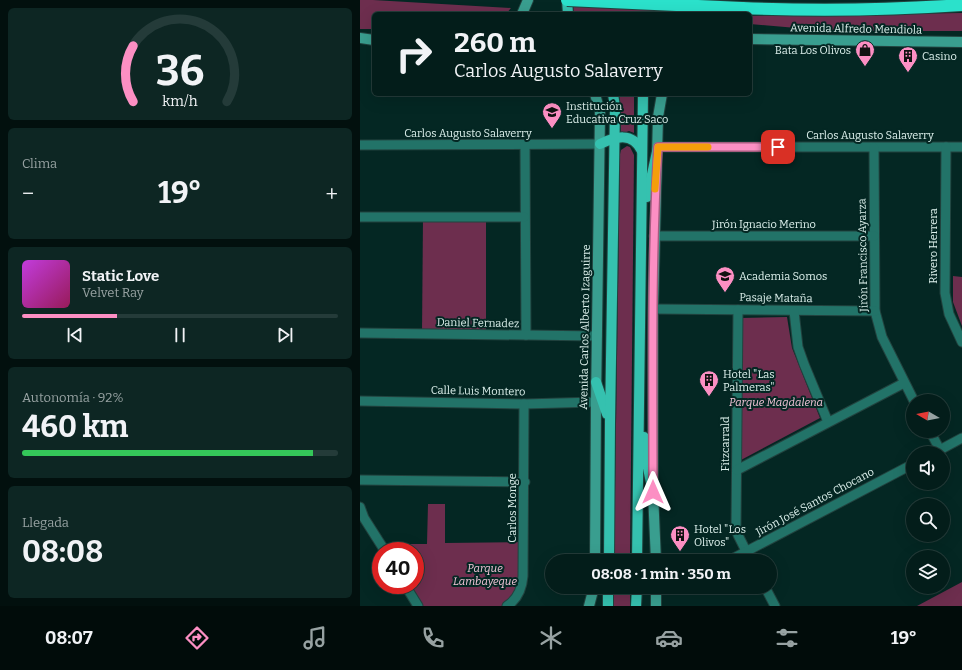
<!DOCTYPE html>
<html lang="es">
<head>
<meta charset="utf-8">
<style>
	:root { --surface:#031d1a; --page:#0d2623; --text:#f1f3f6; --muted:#97a2a2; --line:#243b39; --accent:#fc8fc3 }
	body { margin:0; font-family:Bitter,serif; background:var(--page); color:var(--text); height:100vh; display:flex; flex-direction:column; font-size:15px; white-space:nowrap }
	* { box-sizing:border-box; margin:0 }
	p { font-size:13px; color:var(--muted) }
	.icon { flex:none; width:22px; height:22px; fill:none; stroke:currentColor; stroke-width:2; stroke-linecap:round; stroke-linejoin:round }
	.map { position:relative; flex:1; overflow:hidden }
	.panel { display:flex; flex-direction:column; gap:8px; padding:8px; background:#02100e; width:360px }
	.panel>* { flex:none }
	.top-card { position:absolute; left:12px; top:12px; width:380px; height:84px; border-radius:6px; box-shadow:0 4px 16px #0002,0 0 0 1px var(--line); background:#031d1a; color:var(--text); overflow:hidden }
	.needle { width:26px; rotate:279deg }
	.buttons { position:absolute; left:546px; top:394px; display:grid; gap:8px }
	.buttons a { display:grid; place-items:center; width:44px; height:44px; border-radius:50%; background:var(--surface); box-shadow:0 4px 16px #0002,0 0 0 1px var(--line); font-size:20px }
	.speed { position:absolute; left:12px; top:542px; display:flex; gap:8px; font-size:20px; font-weight:700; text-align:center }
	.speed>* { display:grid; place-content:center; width:52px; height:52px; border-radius:50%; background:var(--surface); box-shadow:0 4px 16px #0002,0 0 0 1px var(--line); line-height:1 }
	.speed .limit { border:6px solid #d22; background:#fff; color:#111 }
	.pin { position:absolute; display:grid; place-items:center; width:34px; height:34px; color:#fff; margin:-17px; border-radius:8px; box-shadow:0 2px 6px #0006 }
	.me { position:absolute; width:44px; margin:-22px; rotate:0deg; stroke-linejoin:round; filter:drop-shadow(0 0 3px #0008) }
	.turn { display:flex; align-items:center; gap:14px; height:84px; padding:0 16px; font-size:18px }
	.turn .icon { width:52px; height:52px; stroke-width:2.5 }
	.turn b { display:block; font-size:28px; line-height:34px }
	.big { font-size:30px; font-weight:700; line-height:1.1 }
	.panel .card { flex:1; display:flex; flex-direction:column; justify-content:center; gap:6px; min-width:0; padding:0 14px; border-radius:6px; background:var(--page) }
	.panel .dial { align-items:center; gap:0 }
	.dial svg { height:104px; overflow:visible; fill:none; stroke:var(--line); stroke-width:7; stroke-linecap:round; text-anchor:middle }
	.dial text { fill:var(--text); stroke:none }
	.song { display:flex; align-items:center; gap:12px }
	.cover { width:48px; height:48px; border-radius:6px; background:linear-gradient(135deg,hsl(290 70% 55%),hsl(330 70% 35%)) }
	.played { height:4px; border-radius:2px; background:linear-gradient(90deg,var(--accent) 30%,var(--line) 30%) }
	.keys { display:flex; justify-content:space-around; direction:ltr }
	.heat { display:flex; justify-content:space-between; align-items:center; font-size:22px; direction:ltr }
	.charge { height:6px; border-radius:3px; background:linear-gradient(90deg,#34c759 92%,var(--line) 0) }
	.trip { position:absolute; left:185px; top:554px; width:232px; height:40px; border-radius:20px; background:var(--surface); box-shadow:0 4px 16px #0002,0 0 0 1px var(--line); font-weight:700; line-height:40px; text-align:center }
	.dock { display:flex; height:64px; justify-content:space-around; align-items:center; background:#010c0a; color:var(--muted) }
	.dock .icon { width:28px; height:28px }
	.dock .current { color:var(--accent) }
	.dock b { font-size:18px; color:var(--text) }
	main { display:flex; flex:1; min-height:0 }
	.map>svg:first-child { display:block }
	.green { fill:#6d2e4e }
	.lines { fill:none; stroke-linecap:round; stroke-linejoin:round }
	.street-casing { stroke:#22433f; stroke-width:11 }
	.secondary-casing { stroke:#22433f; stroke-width:12 }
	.primary-casing { stroke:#22433f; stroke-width:12 }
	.highway-casing { stroke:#22433f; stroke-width:14 }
	.street { stroke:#227368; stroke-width:9 }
	.secondary { stroke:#399e8f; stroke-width:10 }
	.primary { stroke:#35c1af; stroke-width:10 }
	.highway { stroke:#2be1cb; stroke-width:12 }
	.highway-bridge-casing { stroke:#22433f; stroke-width:14; stroke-linecap:butt }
	.highway-bridge { stroke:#2be1cb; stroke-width:12 }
	.route-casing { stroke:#a45d7f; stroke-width:10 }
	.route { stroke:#fc8fc3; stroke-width:7 }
	.slow { stroke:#f59e0b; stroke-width:7 }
	.labels { text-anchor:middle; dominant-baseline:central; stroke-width:4; stroke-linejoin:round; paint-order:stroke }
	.street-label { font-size:11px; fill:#ddf0ec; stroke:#042723 }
	.poi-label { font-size:11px; fill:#ddf0ec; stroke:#042723; text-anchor:start }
	.park-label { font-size:11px; font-style:italic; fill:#f3c5d8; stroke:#042723 }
</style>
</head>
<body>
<main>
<section class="panel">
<div class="card dial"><svg viewBox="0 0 100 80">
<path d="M14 69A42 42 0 1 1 86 69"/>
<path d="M14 69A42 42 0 0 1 14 26" stroke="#fc8fc3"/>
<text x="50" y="56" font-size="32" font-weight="700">36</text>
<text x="50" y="72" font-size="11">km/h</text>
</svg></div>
<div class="card"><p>Clima</p>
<div class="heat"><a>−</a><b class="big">19°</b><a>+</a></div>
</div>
<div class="card">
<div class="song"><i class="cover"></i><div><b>Static Love</b><p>Velvet Ray</p></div></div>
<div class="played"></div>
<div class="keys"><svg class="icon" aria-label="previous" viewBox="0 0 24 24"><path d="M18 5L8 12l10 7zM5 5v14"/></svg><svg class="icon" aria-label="pause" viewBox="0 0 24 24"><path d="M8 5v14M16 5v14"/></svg><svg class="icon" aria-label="next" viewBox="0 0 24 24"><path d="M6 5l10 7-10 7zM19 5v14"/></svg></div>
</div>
<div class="card"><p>Autonomía · 92%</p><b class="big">460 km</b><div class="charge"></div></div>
<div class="card"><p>Llegada</p><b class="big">08:08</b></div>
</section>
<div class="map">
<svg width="602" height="606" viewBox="0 0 602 606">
	<rect width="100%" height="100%" fill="#042723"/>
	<g class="green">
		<path d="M0 0H13L151 8 146 14H14V29H0Z"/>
		<path d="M213 5 314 7 313 14H214Z"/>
		<path d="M602 13V31H471L390 24V16Z"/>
		<path d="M259 94H274V133L269 131 261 134V109Z"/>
		<path d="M267 146 270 147 274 155 270 561H254L260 154 261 150Z"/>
		<path d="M63 217H126V335L62 334Z"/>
		<path d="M593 276 602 277V326L593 302Z"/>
		<path d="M427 317 432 348 460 418 381 460V318Z"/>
		<path d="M68 504H85V543L164 542 163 576 147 606H58L45 585H55V551H25V544H67Z"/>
		<path d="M602 582V606H557Z"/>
		<rect x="254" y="587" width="16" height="19"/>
	</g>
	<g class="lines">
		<defs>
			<g id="street">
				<path d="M0 145 240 144"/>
				<path d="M165 145 166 335"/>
				<path d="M298 147H602"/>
				<path d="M586 147 585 293 589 314 602 342"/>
				<path d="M514 148 515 311 522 337 554 401"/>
				<path d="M0 217H164"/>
				<path d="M294 236H514"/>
				<path d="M293 309 515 311"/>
				<path d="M378 310 376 528 378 535 391 561"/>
				<path d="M434 311 438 347 444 364 468 422"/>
				<path d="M0 333 237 336"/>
				<path d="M0 401 164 404 236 402"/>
				<path d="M570 431 580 450"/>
				<path d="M574 453 602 438"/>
				<path d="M377 470 544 383"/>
				<path d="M0 480 165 482"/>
				<path d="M0 507 4 518 25 551"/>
				<path d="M368 561 553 464"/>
				<path d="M45 585 58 606"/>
				<path d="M405 587 415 606"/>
				<path d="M147 606C158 599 162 589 163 576L164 404"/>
			</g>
			<g id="secondary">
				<path d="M353 0 354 11 357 14"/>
				<path d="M162 14 168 0"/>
				<path d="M0 38 14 40"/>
				<path d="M390 39 602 42"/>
				<path d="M235 94 240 112 236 402 235 561"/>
				<path d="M296 561 293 492V309L298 117 302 94"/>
				<path d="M296 587V606"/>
				<path d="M229 606 234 587"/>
			</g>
			<g id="primary">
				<path d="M207 0 208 14"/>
				<path d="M240 144C255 137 272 131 282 151"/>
				<path d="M287 197 298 147"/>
				<path d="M236 382 247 414"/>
				<path d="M284 437 288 468 293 492"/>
				<path d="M249 561 250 422 255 107 253 94"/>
				<path d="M277 561 283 94"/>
				<path d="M248 606V587"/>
				<path d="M276 606 277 587"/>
			</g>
			<path id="highway" d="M382 8C456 11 529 10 602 5"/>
		</defs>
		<use href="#street" class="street-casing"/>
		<use href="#secondary" class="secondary-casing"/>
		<use href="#primary" class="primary-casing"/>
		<use href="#highway" class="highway-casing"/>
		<use href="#street" class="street"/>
		<use href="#secondary" class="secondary"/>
		<use href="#primary" class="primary"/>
		<use href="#highway" class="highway"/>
		<defs>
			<path id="highway-bridge" d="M207 0 382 8"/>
		</defs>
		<use href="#highway-bridge" class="highway-bridge-casing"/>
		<use href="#highway-bridge" class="highway-bridge"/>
	</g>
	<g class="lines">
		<defs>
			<path id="route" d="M293 492C293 377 291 262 298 147H418"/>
		</defs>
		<use href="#route" class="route-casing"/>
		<use href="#route" class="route"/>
		<path class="slow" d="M295 189 298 147H348"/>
	</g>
	<defs>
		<symbol id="shop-pin" viewBox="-11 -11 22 30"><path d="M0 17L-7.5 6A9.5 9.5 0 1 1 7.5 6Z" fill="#fc8fc3" stroke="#042723"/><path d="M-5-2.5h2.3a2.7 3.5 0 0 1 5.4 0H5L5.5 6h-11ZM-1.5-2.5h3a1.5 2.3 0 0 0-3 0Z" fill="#111"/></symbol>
		<symbol id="building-pin" viewBox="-11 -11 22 30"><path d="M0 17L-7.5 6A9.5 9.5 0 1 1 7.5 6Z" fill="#fc8fc3" stroke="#042723"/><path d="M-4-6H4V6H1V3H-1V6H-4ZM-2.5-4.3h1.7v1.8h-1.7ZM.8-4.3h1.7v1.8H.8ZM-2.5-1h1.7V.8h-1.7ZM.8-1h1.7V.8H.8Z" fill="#111"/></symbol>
		<symbol id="school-pin" viewBox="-11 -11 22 30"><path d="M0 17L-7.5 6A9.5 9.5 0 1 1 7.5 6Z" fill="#fc8fc3" stroke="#042723"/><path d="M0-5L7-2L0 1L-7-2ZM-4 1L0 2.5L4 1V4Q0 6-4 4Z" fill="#111"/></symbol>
	</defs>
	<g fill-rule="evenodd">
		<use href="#shop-pin" x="494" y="39" width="22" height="30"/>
		<use href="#building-pin" x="537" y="45" width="22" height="30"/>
		<use href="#school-pin" x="181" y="101" width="22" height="30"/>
		<use href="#school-pin" x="354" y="265" width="22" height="30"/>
		<use href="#building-pin" x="338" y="369" width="22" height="30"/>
		<use href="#building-pin" x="309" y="524" width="22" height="30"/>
	</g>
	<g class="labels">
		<g class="street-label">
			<text transform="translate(496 29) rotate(1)">Avenida Alfredo Mendiola</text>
			<text x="108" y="133">Carlos Augusto Salaverry</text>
			<text x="510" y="135">Carlos Augusto Salaverry</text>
			<text x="404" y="224">Jirón Ignacio Merino</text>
			<text transform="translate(573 246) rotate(-90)">Rivero Herrera</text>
			<text transform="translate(503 255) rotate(-91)">Jirón Francisco Ayarza</text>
			<text transform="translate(416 298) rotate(1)">Pasaje Mataña</text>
			<text transform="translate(118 323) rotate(1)">Daniel Fernadez</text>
			<text transform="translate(225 327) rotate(-89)">Avenida Carlos Alberto Izaguirre</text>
			<text transform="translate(118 391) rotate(1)">Calle Luis Montero</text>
			<text transform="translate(365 444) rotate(-90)">Fitzcarrald</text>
			<text transform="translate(455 502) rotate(-28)">Jirón José Santos Chocano</text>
			<text transform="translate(152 508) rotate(-90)">Carlos Monge</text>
		</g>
		<g class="poi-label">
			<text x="491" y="50" text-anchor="end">Bata Los Olivos</text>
			<text x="562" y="56">Casino</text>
			<text x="206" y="106">Institución<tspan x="206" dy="13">Educativa Cruz Saco</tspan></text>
			<text x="379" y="276">Academia Somos</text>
			<text x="363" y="374">Hotel "Las<tspan x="363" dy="13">Palmeras"</tspan></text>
			<text x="334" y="529">Hotel "Los<tspan x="334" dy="13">Olivos"</tspan></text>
		</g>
		<g class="park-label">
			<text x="416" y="402">Parque Magdalena</text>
			<text x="125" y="568">Parque<tspan x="125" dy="13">Lambayeque</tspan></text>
		</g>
	</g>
</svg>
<div class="buttons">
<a><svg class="needle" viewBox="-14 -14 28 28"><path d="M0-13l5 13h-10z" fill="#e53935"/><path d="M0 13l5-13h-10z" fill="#97a2a2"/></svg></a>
<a><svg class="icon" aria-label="sound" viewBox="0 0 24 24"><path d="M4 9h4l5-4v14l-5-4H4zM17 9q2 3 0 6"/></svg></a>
<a><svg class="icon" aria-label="search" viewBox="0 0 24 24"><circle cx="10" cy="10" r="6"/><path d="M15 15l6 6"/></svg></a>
<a><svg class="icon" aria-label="layers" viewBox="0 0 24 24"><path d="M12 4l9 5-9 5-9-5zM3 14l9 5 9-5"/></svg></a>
</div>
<div class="speed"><div class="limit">40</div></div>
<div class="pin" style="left:418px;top:147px;background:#d93025"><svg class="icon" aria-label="arrive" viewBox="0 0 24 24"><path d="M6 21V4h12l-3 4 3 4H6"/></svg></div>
<svg class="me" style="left:293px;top:492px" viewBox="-20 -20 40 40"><path d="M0-17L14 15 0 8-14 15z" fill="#fc8fc3" stroke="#fff" stroke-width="4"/></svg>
<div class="trip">08:08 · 1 min · 350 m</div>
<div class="top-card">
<div class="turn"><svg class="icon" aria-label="right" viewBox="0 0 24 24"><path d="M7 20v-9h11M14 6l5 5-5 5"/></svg><div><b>260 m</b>Carlos Augusto Salaverry</div></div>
</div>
</div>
</main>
<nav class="dock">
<b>08:07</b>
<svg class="icon current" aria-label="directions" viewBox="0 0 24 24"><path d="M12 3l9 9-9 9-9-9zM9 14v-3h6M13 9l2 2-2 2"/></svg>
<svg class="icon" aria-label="music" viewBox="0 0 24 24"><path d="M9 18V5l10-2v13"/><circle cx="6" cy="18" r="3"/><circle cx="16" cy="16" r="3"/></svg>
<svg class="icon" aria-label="phone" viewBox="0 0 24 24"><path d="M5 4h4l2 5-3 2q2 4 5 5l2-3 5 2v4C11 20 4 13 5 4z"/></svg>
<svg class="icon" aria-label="climate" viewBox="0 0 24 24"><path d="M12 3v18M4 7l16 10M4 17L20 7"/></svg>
<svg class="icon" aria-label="car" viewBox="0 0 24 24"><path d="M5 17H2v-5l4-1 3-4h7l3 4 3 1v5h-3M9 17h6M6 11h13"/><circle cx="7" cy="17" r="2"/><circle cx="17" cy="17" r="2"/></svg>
<svg class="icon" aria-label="filters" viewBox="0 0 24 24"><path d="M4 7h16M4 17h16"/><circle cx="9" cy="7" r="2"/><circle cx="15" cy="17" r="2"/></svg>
<b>19°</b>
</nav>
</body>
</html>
